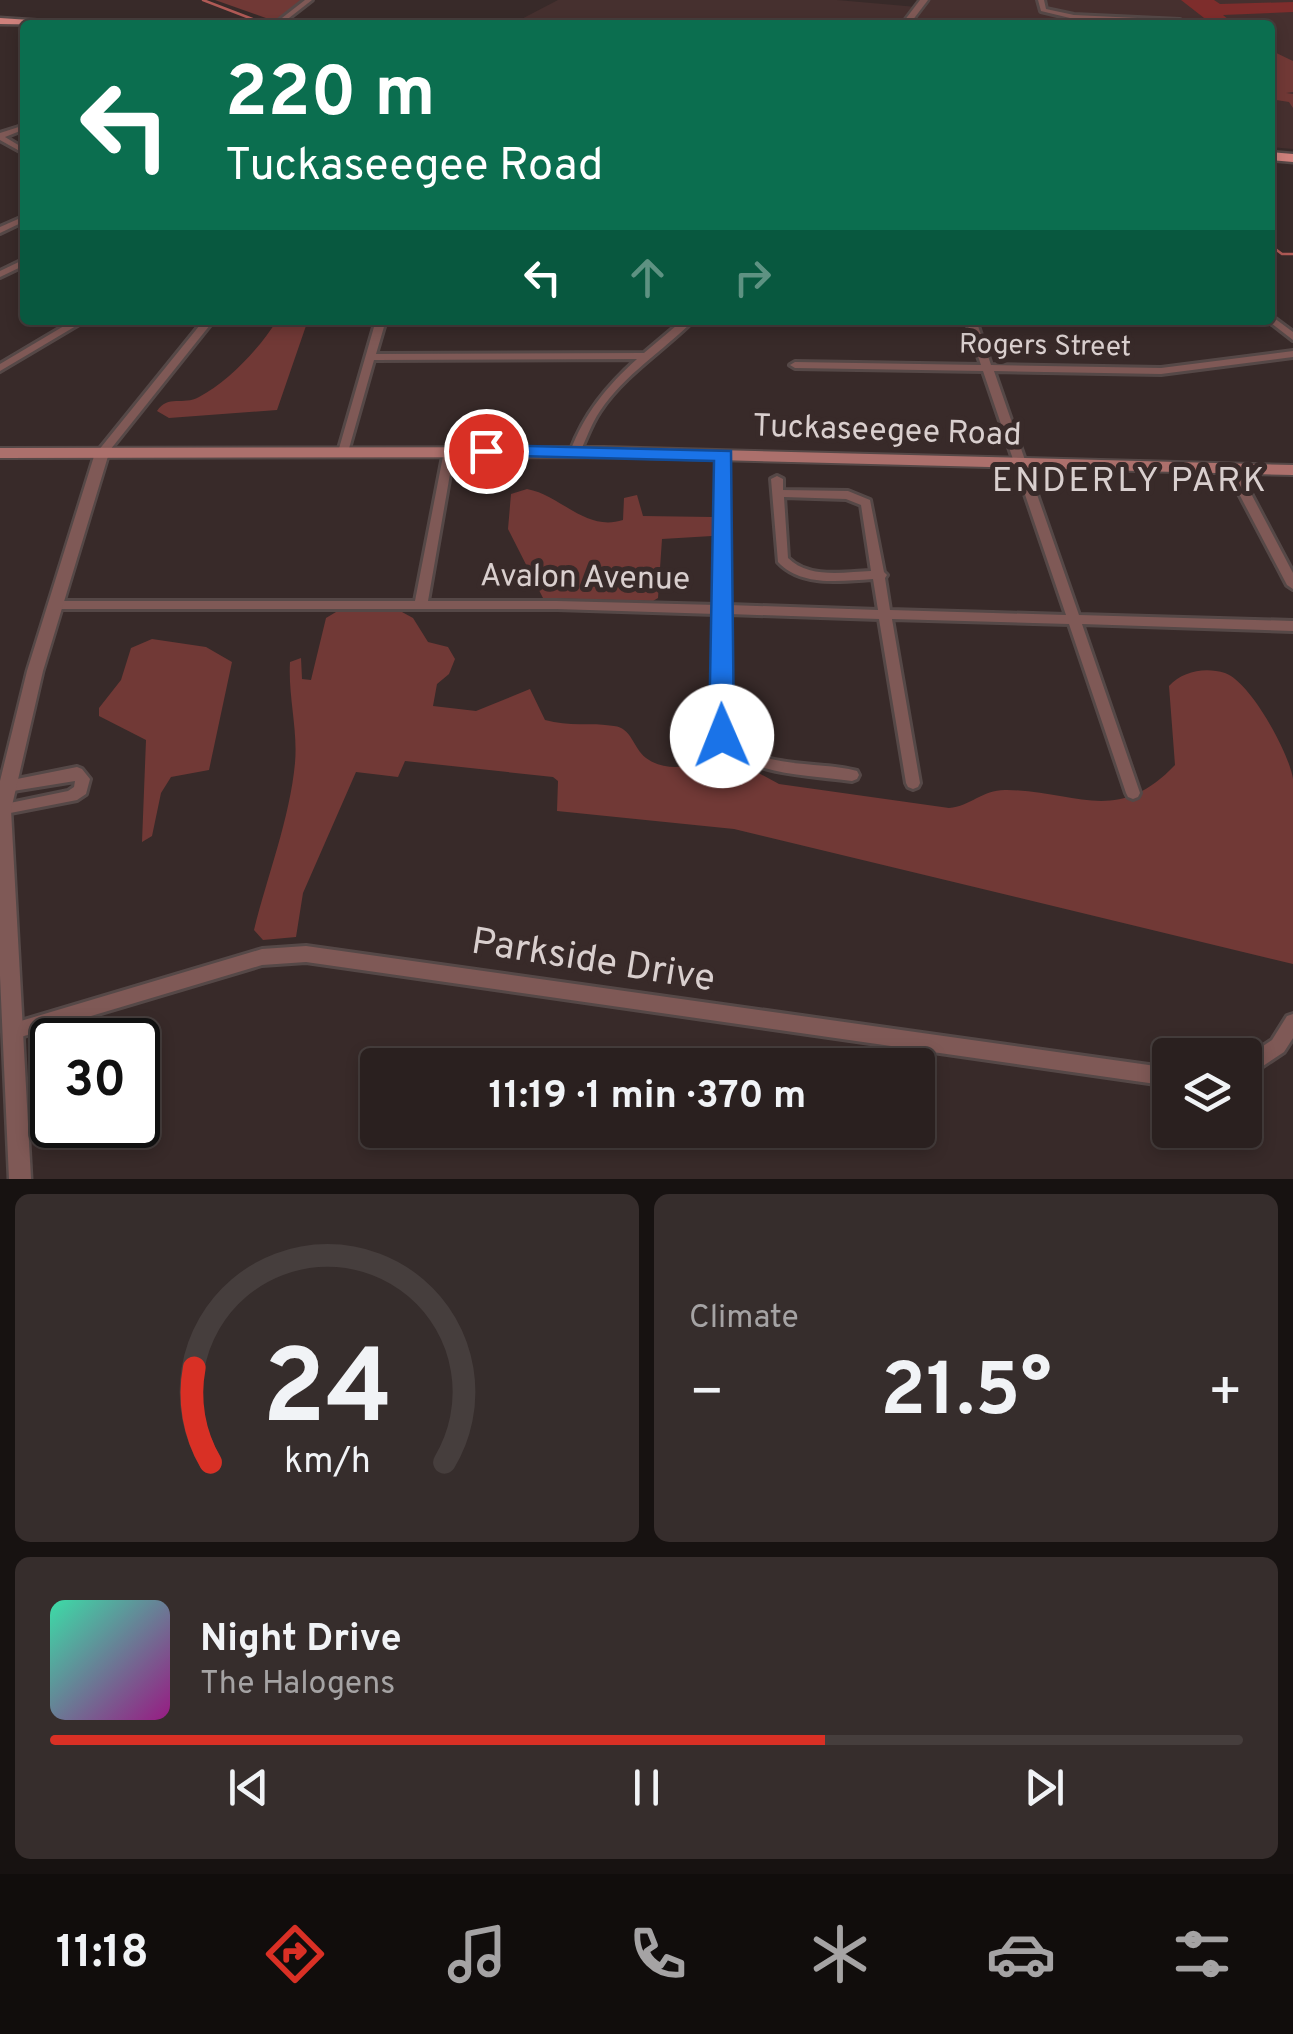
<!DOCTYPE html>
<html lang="en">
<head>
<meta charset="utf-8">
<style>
	:root { --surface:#2a201f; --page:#362d2c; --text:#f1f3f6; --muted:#a5a3a4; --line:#463e3d; --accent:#d93025 }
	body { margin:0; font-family:Overpass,sans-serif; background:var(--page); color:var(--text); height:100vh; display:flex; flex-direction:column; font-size:38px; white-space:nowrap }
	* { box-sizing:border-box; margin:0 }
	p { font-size:32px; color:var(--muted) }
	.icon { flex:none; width:55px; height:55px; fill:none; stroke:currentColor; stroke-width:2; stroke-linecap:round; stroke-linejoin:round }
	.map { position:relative; height:1179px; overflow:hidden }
	.sheet { display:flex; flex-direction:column; gap:15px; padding:15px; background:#171211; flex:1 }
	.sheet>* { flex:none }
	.banner { position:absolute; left:20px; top:20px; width:1255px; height:305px; border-radius:10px; box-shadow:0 5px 15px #0003,0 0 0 2px var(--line); background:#0b6e4f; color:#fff; overflow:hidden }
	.controls { position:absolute; left:1152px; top:1038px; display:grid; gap:20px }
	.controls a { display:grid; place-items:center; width:110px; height:110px; border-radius:10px; background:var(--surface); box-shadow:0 5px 15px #0003,0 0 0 2px var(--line); font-size:50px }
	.speed { position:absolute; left:30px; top:1018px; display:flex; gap:20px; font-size:50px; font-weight:700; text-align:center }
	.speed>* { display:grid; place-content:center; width:130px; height:130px; border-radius:50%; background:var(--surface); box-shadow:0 5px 15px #0003,0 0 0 2px var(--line); line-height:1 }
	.speed .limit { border:5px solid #111; border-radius:15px; background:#fff; color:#111 }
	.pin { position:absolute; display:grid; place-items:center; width:85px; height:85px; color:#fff; margin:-42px; border:5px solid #fff; border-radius:50%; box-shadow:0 2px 10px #0007 }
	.me { position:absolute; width:110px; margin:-55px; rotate:359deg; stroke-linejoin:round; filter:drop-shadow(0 0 8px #0008) }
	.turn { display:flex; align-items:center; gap:35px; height:210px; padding:0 40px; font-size:45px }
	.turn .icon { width:130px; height:130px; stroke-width:2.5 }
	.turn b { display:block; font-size:70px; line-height:85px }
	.lanes { display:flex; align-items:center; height:95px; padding:0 40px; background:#0003; justify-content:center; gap:50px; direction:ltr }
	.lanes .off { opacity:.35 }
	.big { font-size:75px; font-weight:700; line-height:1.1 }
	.sheet .card { flex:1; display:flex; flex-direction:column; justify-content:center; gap:15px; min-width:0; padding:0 35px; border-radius:15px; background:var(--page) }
	.sheet .dial { align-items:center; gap:0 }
	.dial svg { height:260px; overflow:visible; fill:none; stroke:var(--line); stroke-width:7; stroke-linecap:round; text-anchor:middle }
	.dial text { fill:var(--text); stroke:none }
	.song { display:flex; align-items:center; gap:30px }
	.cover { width:120px; height:120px; border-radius:15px; background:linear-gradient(135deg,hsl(160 70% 55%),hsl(310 70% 35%)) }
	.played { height:10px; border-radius:5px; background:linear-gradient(90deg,var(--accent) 65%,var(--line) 65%) }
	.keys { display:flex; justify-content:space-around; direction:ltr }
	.heat { display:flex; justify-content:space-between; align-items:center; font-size:55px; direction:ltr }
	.sheet .tiles { flex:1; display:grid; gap:15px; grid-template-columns:1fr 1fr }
	.card:last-child { grid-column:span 2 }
	.trip { position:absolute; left:360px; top:1048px; width:575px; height:100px; border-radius:10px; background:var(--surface); box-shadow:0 5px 15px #0003,0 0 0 2px var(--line); font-weight:700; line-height:100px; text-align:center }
	.menu { display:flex; height:160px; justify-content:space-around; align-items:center; background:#110d0c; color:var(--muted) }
	.menu .icon { width:70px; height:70px }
	.menu .current { color:var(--accent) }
	.menu b { font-size:45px; color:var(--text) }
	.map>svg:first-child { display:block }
	.built { fill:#46302f }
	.green { fill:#713936 }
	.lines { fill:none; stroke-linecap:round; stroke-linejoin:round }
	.stream { stroke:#b05a56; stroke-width:2.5 }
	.building { fill:#7e2d2c }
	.minor-casing { stroke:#554847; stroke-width:6 }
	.tertiary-casing { stroke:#554847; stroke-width:5 }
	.secondary-casing { stroke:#554847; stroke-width:4 }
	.primary-casing { stroke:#554847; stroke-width:5 }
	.minor { fill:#7f5956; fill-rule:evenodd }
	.tertiary { fill:#7f5956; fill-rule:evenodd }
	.secondary { fill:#ac706c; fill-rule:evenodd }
	.primary { fill:#ce817c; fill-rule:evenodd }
	.route { fill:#1a73e8; stroke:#114b97; stroke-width:2.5 }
	.labels { text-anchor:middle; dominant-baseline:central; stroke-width:10; stroke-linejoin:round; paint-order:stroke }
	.far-street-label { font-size:28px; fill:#d9cfce; stroke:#382a29 }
	.street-label { font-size:32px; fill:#d9cfce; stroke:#382a29 }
	.neighbourhood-label { font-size:35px; letter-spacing:2.5px; fill:#d9cfce; stroke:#382a29 }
	.near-street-label { font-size:38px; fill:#d9cfce; stroke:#382a29 }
</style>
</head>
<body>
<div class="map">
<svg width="1293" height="1179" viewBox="0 0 1293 1179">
	<rect width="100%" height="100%" fill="#382a29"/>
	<g class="built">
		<path d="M558 0H837L917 7 903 25H510Z"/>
		<path d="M926 0H1293V149L1270 147V25H907Z"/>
	</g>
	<g class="green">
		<path d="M215 0H303L277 22Z"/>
		<path d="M1270 50 1293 61V92L1286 93 1293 94V108L1289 102 1270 99Z"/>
		<path d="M277 320H308L277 410 169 418 157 411C168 394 183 406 199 397 228 382 261 347 277 320Z"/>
		<path d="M527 489C561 495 585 532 623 520L624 498 637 495 643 516 712 517V536L662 539 658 598 653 601 543 598 508 529 511 494Z"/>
		<path d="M336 612H402L413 618 428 642 448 647 455 659 449 674 437 684 433 706 476 711 530 689 545 720C569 727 590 722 614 726 632 728 633 748 646 758 670 776 703 762 729 757L779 784 949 808C971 806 983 789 1007 790 1077 791 1117 826 1175 765L1169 686C1183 671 1205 667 1225 673 1251 682 1290 755 1293 779 1293 834 1293 907 1293 964L734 829 557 811 558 781 553 777 405 761 398 777 356 772 303 893 296 937 263 940 254 930C267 877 290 818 295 763 298 729 288 697 290 662L301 658 302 679 311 680 326 618Z"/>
		<path d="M152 639 206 647 232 662 209 770 171 777 161 793 152 836 142 842 146 740 99 716V708L121 680 131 648Z"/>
	</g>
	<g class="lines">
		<g class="stream">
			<path d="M203 0 255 20"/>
			<path d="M1270 245 1282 254H1293"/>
		</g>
	</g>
	<path class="building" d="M1181 0H1214L1220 4 1293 2V12L1223 15 1229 20 1208 21Z"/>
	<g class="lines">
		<defs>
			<g id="minor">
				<path d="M305 0H312L280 25H273Z"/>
				<path d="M1038 0H1044L1046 9 1074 15 1180 20 1183 22 1180 24 1074 19 1041 11Z"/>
				<path d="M25 125V129L5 137 25 149V154L0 140V133Z"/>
				<path d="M25 216V221L0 233V227Z"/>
				<path d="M25 259V265L0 277V271Z"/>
				<path d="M1270 315 1293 332V340L1267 320H1270Z"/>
				<path d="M74 320H86L0 371V364Z"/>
				<path d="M204 320H214L106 455H98L97 453 98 451Z"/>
				<path d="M376 320H386L376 354 644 353 683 320H694C663 351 625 374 600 411 591 424 586 440 579 454H571L570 452C584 414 607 386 637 359L374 360 348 452 347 454H339L338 452Z"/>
				<path d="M966 320H976L991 365 1161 368 1293 351V357L1161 374 994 371 1079 615 1293 621V631L1082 624 1140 793 1138 797 1133 799 1128 797 1126 793 1069 624 892 619 920 783 918 787 913 789 908 787 906 783 879 619 729 614V735C758 771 817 760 857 771L859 775 857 779 852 781C809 775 741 776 715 736L716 614 557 609H56L50 605 56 601H415L444 451 449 448 454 451 428 601H557L717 605 719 455 724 452 729 455V605L878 610 873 579C841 581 801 587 778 562L771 479 777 476 783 479V490L848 491 870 500 884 572 887 575 885 578 890 610 1066 615 983 371 795 368 790 365 795 362 981 365ZM784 497 846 499 861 505 871 571C845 572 809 579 788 558Z"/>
				<path d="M1232 466 1238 469 1293 573V589L1287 585 1226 469Z"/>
				<path d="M77 767 82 769 90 779 86 794 77 800 0 815V805L68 791 74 787 75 781 7 792 2 790 0 785 2 782Z"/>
				<path d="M306 946 1170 1068V1086L306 962 262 965 14 1039 8 1037 5 1031 8 1025 14 1023 262 949Z"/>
				<path d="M1293 1014V1038L1284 1052 1245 1078V1058L1272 1040 1287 1016Z"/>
			</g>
			<g id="tertiary">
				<path d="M920 0H928L909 25H901Z"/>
				<path d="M102 449 109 453 43 671 11 810 31 1179H9L0 976V781L27 671 95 453Z"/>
			</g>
			<path id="secondary" d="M604 447 1293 465V475L604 457 0 458V448Z"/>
			<g id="primary">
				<path d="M0 18 60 22 65 25 0 24Z"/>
				<path d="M1270 152 1293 154V162L1270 160Z"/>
			</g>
		</defs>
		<use href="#minor" class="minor-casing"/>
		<use href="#tertiary" class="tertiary-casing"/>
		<use href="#secondary" class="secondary-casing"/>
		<use href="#primary" class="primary-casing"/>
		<use href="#minor" class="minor"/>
		<use href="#tertiary" class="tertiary"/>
		<use href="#secondary" class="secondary"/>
		<use href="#primary" class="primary"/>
	</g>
	<path class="route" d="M486 445 731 451 734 736 731 744H712L709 736 714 461 479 455 476 451Z"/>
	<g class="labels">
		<g class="far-street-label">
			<text transform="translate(1045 347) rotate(1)">Rogers Street</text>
		</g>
		<g class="street-label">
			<text transform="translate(887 432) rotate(2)">Tuckaseegee Road</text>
			<text transform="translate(585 579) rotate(1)">Avalon Avenue</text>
		</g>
		<g class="neighbourhood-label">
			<text x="1130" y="482">ENDERLY PARK</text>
		</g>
		<g class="near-street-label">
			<text transform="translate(593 962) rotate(9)">Parkside Drive</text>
		</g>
	</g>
</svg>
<div class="controls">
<a><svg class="icon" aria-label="layers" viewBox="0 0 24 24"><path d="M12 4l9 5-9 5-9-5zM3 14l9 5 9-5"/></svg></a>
</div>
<div class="speed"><div class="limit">30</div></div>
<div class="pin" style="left:486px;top:451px;background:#d93025"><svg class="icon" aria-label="arrive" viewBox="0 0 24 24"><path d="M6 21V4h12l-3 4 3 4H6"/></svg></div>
<svg class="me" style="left:722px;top:736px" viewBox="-20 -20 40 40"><circle r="19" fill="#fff"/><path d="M0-13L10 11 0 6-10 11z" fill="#1a73e8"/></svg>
<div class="trip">11:19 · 1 min · 370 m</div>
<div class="banner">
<div class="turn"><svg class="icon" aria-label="left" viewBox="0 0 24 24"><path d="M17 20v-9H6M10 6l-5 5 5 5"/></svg><div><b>220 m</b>Tuckaseegee Road</div></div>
<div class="lanes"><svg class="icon" aria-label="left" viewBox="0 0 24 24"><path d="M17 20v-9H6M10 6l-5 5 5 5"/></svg><svg class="icon off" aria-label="ahead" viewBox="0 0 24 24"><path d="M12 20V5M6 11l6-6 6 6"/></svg><svg class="icon off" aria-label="right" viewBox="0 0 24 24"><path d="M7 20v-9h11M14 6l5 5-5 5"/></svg></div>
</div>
</div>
<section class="sheet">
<div class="tiles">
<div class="card dial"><svg viewBox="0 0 100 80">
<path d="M14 69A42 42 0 1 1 86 69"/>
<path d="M14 69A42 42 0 0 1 9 40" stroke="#d93025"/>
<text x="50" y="56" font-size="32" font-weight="700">24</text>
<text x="50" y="72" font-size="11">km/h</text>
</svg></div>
<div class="card"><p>Climate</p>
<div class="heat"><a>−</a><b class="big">21.5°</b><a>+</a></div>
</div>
<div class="card">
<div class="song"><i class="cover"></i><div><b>Night Drive</b><p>The Halogens</p></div></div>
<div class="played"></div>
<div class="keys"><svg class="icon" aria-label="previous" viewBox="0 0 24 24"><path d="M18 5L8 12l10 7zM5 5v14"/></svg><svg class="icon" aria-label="pause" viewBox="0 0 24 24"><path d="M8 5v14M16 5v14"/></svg><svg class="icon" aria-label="next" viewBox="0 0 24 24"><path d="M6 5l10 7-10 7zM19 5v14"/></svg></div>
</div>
</div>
</section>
<nav class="menu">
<b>11:18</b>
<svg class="icon current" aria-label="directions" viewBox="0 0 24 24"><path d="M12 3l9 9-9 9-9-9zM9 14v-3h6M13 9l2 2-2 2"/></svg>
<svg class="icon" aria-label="music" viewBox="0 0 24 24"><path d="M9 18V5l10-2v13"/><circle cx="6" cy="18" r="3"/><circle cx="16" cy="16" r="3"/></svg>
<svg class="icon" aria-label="phone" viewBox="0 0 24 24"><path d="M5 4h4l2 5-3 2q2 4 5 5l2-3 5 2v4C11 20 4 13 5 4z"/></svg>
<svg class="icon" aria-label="climate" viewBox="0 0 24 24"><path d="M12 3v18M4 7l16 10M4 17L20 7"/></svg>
<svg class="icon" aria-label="car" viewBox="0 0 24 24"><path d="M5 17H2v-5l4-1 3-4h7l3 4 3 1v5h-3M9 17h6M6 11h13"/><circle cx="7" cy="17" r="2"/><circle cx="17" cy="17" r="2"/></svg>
<svg class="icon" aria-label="filters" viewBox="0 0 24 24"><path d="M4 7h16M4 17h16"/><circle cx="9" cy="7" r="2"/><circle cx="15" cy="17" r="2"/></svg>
</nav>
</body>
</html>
